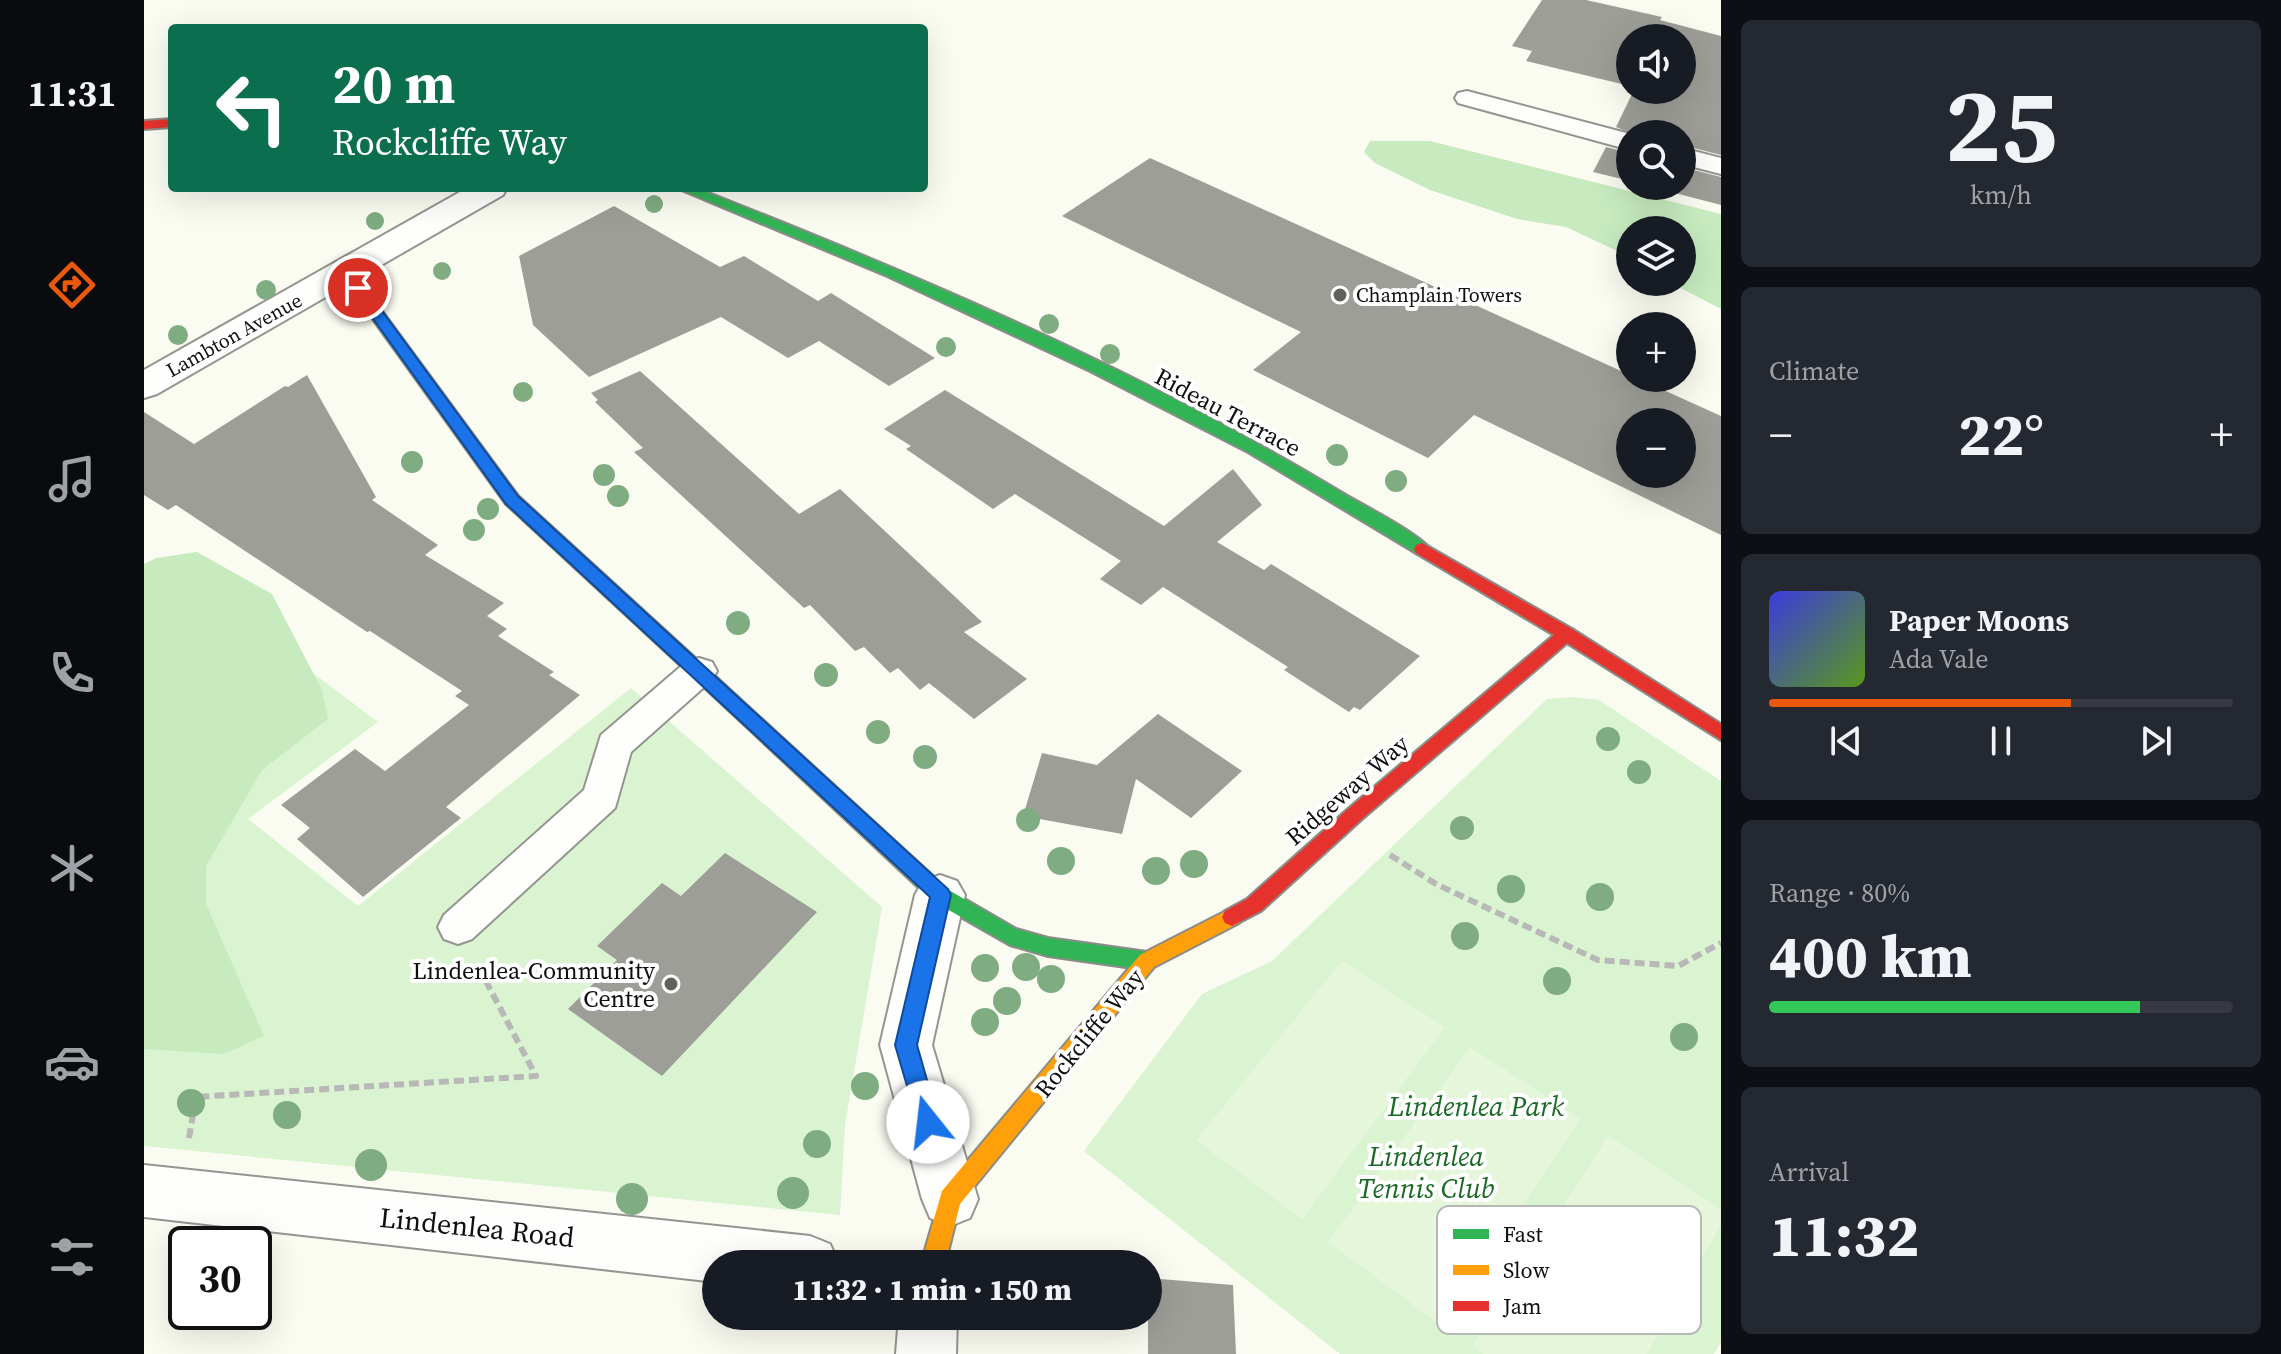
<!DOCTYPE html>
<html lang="en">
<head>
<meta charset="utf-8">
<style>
	:root { --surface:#171b24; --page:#242831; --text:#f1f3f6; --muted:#9ea1a6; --line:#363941; --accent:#ea580c }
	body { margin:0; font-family:"Source Serif 4",serif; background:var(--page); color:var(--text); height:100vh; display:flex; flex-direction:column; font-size:30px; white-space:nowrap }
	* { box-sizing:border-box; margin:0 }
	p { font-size:26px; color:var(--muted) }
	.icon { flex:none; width:44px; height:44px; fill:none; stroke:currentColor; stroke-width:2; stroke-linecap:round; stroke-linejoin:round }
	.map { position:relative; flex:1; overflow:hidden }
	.side { display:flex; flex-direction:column; gap:20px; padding:20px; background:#0d0f14; width:560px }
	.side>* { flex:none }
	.guide { position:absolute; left:24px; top:24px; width:760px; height:168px; border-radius:8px; box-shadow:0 8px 32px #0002; background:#0b6e4f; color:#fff; overflow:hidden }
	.tools { position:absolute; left:1472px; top:24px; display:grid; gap:16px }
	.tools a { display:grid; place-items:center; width:80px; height:80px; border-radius:50%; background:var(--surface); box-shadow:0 8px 32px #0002; font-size:40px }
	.speed { position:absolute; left:24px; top:1226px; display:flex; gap:16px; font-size:40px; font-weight:700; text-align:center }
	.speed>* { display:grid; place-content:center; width:104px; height:104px; border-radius:50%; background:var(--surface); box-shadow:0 8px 32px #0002; line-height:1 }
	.speed .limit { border:4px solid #111; border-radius:12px; background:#fff; color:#111 }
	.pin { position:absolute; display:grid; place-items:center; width:68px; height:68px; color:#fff; margin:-34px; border:4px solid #fff; border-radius:50%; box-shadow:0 2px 8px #0007 }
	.me { position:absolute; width:88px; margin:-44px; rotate:344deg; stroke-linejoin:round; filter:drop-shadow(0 0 6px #0008) }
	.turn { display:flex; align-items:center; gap:28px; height:168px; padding:0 32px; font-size:36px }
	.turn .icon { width:104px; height:104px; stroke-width:2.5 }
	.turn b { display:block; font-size:56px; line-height:68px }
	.big { font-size:60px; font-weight:800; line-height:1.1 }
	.side .card { flex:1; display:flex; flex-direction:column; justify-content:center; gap:12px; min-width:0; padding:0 28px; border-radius:12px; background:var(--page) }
	.side .dial { align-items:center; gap:0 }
	.dial b { font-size:104px; line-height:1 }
	.song { display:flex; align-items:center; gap:24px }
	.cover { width:96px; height:96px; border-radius:12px; background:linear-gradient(135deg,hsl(240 70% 55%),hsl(90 70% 35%)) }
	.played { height:8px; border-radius:4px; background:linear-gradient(90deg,var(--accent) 65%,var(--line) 65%) }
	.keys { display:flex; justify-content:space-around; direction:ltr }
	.heat { display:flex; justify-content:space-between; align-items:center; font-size:44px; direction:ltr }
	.charge { height:12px; border-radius:6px; background:linear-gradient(90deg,#34c759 80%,var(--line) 0) }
	.trip { position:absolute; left:558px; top:1250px; width:460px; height:80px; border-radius:40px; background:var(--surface); box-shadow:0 8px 32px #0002; font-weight:800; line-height:80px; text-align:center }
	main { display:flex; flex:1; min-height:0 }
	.menu { display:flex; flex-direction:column; width:144px; justify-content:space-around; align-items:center; background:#090b0e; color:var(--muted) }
	.menu .icon { width:56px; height:56px }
	.menu .active { color:var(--accent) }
	.menu b { font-size:36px; color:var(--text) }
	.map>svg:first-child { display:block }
	.green { fill:#daf3d1 }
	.forest { fill:#c7ebbf }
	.pitch { fill:#e6f6db }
	.building { fill:#9e9e98; fill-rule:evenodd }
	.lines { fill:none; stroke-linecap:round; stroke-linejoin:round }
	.lane-casing { stroke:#949591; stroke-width:4 }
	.street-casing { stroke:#949591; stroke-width:4 }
	.fast-casing { stroke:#8b8c87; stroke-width:4 }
	.slow-casing { stroke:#8b8c87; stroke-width:4 }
	.jam-casing { stroke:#8b8c87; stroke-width:4 }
	.path { stroke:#b8b8b6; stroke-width:6; stroke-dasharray:10 5; stroke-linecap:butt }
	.lane { fill:#fefffd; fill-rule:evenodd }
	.street { fill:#fefffd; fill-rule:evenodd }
	.fast { fill:#30b455; fill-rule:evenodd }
	.slow { fill:#ff9f0a; fill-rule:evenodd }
	.jam { fill:#e5322d; fill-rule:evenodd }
	.tree { fill:#7fac81 }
	.route { fill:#1a73e8; stroke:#114b97; stroke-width:2 }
	.poi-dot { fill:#61615e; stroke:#fff; stroke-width:3 }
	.labels { text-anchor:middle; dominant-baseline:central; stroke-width:8; stroke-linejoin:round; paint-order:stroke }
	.far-poi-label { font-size:20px; fill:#0e0e0e; stroke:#fff; text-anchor:start }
	.far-street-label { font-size:20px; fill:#0e0e0e; stroke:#fff }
	.street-label { font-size:24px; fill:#0e0e0e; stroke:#fff }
	.poi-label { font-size:24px; fill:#0e0e0e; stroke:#fff; text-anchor:end }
	.near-park-label { font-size:28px; font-style:italic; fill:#1a6a24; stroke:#fff }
	.near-street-label { font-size:28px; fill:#0e0e0e; stroke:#fff }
	.key { fill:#fff; stroke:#b7b7b7; stroke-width:2 }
	.key-label { font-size:22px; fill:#0e0e0e }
</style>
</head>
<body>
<main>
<nav class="menu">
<b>11:31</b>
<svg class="icon active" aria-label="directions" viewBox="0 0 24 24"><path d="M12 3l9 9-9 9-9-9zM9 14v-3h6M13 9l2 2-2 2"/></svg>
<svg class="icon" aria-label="music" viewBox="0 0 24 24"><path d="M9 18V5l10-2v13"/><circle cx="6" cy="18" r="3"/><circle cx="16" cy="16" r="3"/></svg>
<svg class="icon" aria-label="phone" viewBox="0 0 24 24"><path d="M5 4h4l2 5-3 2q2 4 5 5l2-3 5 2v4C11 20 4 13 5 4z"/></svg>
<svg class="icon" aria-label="climate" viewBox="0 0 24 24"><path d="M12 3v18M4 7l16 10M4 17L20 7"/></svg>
<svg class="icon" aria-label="car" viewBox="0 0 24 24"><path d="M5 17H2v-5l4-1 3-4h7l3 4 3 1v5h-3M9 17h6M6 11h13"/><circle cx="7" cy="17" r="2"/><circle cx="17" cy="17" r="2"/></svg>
<svg class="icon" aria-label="filters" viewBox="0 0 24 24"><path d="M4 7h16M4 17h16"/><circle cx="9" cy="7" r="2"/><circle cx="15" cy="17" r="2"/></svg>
</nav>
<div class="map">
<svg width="1577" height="1354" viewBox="0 0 1577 1354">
	<rect width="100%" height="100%" fill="#fafcf2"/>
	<g class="green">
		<path d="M34 571 234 722 104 819 214 906 487 688 738 907 701 1125 696 1215 0 1146V592Z"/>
		<path d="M1428 697 1455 700 1577 781V1342L1570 1354H1196L940 1151 1058 994 1128 961 1403 699Z"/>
	</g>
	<g class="forest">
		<path d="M1226 141H1286L1577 214V309L1525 282H1538V230H1486V257L1422 227 1373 219 1286 190 1231 163 1220 152Z"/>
		<path d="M53 552 128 594 178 690 184 719 118 770 62 866V904L120 1036 80 1054 0 1049V564L12 558Z"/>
	</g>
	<g class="pitch">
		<path d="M1198 961 1301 1027 1158 1219 1052 1140Z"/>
		<path d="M1326 1047 1436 1119 1299 1327 1184 1242Z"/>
		<path d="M1464 1136 1577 1209V1225L1503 1354H1340L1329 1346Z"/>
	</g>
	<g class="building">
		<path d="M1398 0H1442L1518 17 1516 20 1577 36V155L1538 145V134H1489L1472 127 1490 90H1538V38H1486V86L1382 61 1388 51 1368 46Z"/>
		<path d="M1462 147 1486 153V181L1449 172Z"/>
		<path d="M1006 158 1486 375V378H1493L1577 416V535L1330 415 1284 458 1109 370 1157 332 918 216ZM1486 422H1538V474H1486Z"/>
		<path d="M1538 167 1577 177V205L1504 186H1538Z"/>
		<path d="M470 206 576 267 600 256 674 301 687 293 791 358 745 386 675 341 644 358 577 317 445 377 389 325 375 256Z"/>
		<path d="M496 371 655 514 696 489 838 622 820 632 883 679 830 719 785 683 776 690 754 668 746 673 720 647 711 651 666 605 660 608 490 452 499 448 451 402 454 400 447 393Z"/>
		<path d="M163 375 232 497 228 500 294 545 281 555 360 603 343 616 363 629 354 636 410 672 405 675 436 695 302 807 317 818 219 897 153 839 166 828 137 805 211 749 241 771 325 705 311 696 318 691 226 631 223 632 32 505 24 510 0 495V412L50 444 141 386 144 387Z"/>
		<path d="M801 390 1020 526 1089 469 1118 505 1073 542 1120 570 1127 564 1276 656 1216 710 1210 707 1205 712 1140 670 1144 667 1019 587 997 605 956 579 977 561 871 494 849 509 762 449 767 446 740 429Z"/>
		<path d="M1014 714 1098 771 1047 818 992 779 978 834 879 816 898 753 953 765Z"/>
		<path d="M581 853 673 912 518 1076 424 1009 473 960 453 946 518 883 537 896Z"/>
		<path d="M1004 1278 1089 1285 1092 1354H1004Z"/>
	</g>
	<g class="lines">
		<defs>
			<g id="lane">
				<path d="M1323 91 1486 134V150L1314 103 1311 98 1314 93Z"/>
				<path d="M1538 148 1577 158V174L1538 164Z"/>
				<path d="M555 658 568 662 573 671 568 680 487 752 471 808 328 939 314 944 300 939 294 927 300 915 440 790 457 735 542 662Z"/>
			</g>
			<g id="street">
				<path d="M323 188H363L359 195 13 394 0 398V370Z"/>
				<path d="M796 875 813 881 821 895 788 1045 834 1199 826 1218 806 1226 786 1218 778 1199 736 1045 771 895 779 881Z"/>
				<path d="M0 1165 666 1236 686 1244 695 1264H572V1282L0 1217Z"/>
				<path d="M755 1316H813L812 1354H752Z"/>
			</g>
			<g id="fast">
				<path d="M533 188H552C773 275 996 370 1200 494 1220 506 1274 533 1286 549L1278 555 1272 553 1104 452 946 371 743 276Z"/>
				<path d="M567 676 573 678 803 889 872 929 904 938 1003 952 1010 955 1013 961 1010 967 1003 970 904 956 866 945 789 901 561 688 558 683Z"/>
			</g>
			<g id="slow">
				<path d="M202 268 207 269 374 496 573 678 576 683 573 688H561L362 504 195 272Z"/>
				<path d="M1088 908 1095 911 1098 917 1095 923 1010 967 816 1204 801 1264H777L798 1191 996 955Z"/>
			</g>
			<g id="jam">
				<path d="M28 119V127L0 129V121Z"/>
				<path d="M1278 543 1428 629 1577 724V740L1423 643 1218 819 1117 911 1088 926 1081 923 1078 917 1081 911 1103 899 1204 809 1410 635 1272 553 1270 549 1272 545Z"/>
			</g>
		</defs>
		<use href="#lane" class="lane-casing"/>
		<use href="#street" class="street-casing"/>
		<use href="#fast" class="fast-casing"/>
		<use href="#slow" class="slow-casing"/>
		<use href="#jam" class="jam-casing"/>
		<g class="path">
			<path d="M1246 855 1292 884 1454 960 1534 966 1577 943"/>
			<path d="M45 1138 52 1097 392 1076 336 970"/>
		</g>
		<use href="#lane" class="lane"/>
		<use href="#street" class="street"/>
		<use href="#fast" class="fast"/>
		<use href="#slow" class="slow"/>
		<use href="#jam" class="jam"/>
	</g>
	<g class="tree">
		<circle cx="510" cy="204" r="9"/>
		<circle cx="231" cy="221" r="9"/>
		<circle cx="298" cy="271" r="9"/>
		<circle cx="122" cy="290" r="10"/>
		<circle cx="905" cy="324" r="10"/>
		<circle cx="34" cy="335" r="10"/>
		<circle cx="802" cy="347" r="10"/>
		<circle cx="966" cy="354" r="10"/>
		<circle cx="379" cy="392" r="10"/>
		<circle cx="1193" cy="455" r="11"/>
		<circle cx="268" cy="462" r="11"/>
		<circle cx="460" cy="475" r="11"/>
		<circle cx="1252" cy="481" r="11"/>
		<circle cx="474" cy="496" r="11"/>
		<circle cx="344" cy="509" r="11"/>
		<circle cx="330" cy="530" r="11"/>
		<circle cx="594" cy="623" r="12"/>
		<circle cx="682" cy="675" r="12"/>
		<circle cx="734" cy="732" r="12"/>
		<circle cx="1464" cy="739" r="12"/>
		<circle cx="781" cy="757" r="12"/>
		<circle cx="1495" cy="772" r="12"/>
		<circle cx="884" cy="820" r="12"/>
		<circle cx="1318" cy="828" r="12"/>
		<circle cx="917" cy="861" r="14"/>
		<circle cx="1050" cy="864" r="14"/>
		<circle cx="1012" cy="871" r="14"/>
		<circle cx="1367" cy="889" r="14"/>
		<circle cx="1456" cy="897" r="14"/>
		<circle cx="1321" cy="936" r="14"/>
		<circle cx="882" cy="967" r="14"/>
		<circle cx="841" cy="968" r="14"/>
		<circle cx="907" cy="979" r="14"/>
		<circle cx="1413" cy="981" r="14"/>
		<circle cx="863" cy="1001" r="14"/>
		<circle cx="841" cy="1022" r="14"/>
		<circle cx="1540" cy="1037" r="14"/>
		<circle cx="721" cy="1086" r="14"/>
		<circle cx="47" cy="1103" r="14"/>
		<circle cx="143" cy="1115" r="14"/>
		<circle cx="673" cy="1144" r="14"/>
		<circle cx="227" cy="1165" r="16"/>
		<circle cx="649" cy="1193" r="16"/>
		<circle cx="488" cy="1199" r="16"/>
	</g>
	<path class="route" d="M214 283 219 285 374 496 804 889 807 895 773 1045 795 1122 792 1130 784 1133 776 1130 751 1045 786 897 362 504 207 288Z"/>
	<g class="poi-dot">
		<circle cx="1196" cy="295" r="8"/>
		<circle cx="527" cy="984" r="8"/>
	</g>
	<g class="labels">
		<g class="far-poi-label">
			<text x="1212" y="295">Champlain Towers</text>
		</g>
		<g class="far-street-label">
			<text transform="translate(90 335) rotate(-29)">Lambton Avenue</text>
		</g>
		<g class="street-label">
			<text transform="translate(1084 412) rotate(28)">Rideau Terrace</text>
			<text transform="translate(1203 790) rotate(-41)">Ridgeway Way</text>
			<text transform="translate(945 1033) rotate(-51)">Rockcliffe Way</text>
		</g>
		<g class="poi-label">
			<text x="511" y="970">Lindenlea-Community<tspan x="511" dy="28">Centre</tspan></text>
		</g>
		<g class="near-park-label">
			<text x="1332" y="1106">Lindenlea Park</text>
			<text x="1282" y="1156">Lindenlea<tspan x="1282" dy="32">Tennis Club</tspan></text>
		</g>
		<g class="near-street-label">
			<text transform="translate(333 1227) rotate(6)">Lindenlea Road</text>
		</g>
	</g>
	<rect x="1293" y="1206" width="264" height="128" rx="12" class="key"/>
	<rect x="1309" y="1229" width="36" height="10" fill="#30b455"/>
	<rect x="1309" y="1265" width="36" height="10" fill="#ff9f0a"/>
	<rect x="1309" y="1301" width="36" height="10" fill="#e5322d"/>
	<g class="key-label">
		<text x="1359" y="1242">Fast</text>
		<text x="1359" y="1278">Slow</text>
		<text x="1359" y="1314">Jam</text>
	</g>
</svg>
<div class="tools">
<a><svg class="icon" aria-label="sound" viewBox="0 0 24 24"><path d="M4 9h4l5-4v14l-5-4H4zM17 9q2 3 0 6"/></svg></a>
<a><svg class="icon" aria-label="search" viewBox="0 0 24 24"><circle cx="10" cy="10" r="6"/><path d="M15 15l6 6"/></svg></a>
<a><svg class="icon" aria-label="layers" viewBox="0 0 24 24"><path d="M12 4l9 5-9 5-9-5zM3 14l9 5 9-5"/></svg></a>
<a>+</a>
<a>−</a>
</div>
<div class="speed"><div class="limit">30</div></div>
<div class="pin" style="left:214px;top:288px;background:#d93025"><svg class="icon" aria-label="arrive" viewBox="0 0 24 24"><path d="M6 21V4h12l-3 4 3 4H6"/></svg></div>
<svg class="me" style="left:784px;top:1122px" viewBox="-20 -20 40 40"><circle r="19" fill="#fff"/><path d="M0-13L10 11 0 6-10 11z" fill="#1a73e8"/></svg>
<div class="trip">11:32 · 1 min · 150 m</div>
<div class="guide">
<div class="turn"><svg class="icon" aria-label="left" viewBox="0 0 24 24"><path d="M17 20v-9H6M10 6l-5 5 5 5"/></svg><div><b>20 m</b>Rockcliffe Way</div></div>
</div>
</div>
<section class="side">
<div class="card dial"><b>25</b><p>km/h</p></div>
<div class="card"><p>Climate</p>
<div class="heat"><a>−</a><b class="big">22°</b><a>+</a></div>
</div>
<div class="card">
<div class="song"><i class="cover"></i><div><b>Paper Moons</b><p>Ada Vale</p></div></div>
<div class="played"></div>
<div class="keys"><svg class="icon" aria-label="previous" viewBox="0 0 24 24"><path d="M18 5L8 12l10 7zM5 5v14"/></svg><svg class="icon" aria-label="pause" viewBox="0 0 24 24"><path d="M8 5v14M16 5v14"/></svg><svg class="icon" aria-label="next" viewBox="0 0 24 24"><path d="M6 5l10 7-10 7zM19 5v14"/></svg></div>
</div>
<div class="card"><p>Range · 80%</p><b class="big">400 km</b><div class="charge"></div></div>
<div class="card"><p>Arrival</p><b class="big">11:32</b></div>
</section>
</main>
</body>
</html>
